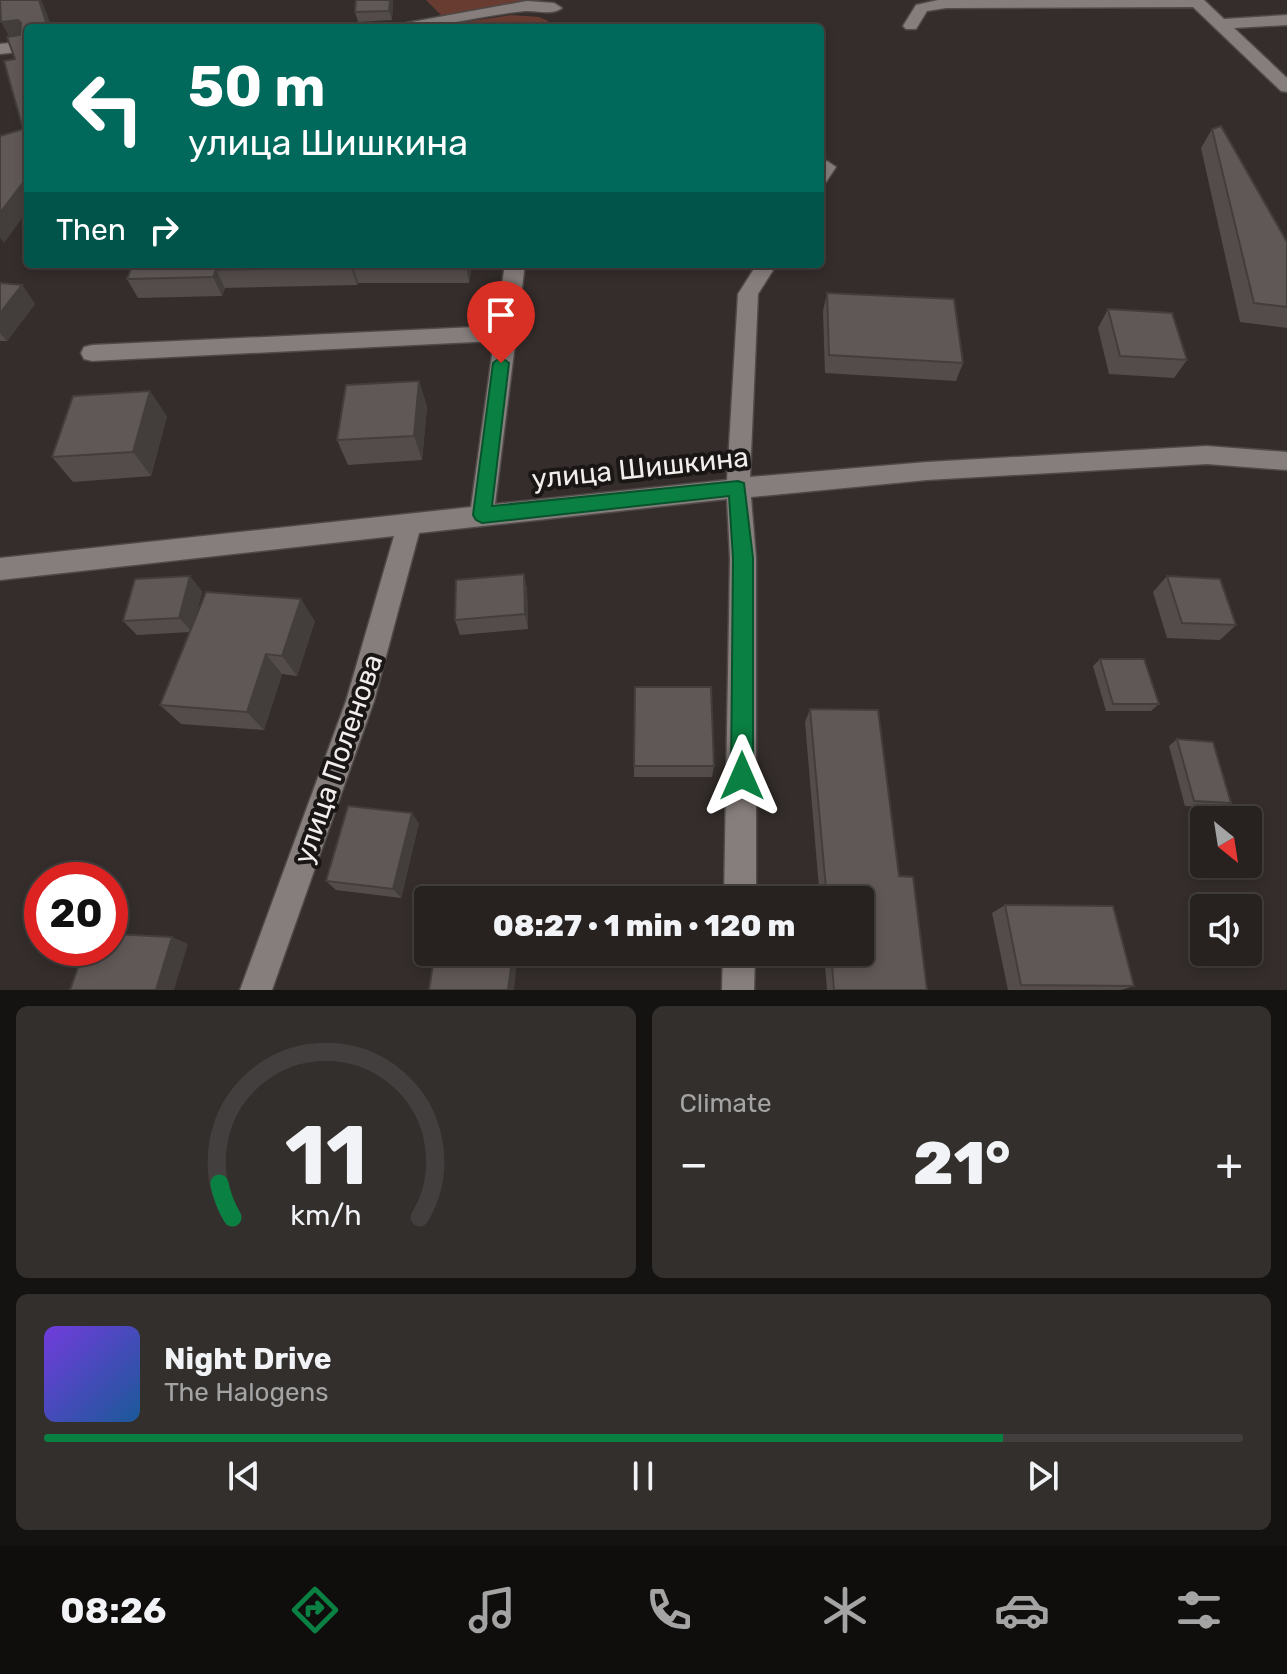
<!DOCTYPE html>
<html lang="en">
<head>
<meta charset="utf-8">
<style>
	:root { --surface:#272220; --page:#332f2d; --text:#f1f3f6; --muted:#a4a4a5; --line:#433f3e; --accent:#0b8043 }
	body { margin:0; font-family:Rubik,sans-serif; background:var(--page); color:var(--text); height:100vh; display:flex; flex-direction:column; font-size:30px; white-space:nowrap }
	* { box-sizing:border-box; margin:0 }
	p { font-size:26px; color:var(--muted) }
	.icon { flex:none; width:44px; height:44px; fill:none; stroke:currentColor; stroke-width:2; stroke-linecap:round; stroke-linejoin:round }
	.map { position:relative; height:990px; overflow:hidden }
	.details { display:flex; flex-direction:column; gap:16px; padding:16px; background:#151312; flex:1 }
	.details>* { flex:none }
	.hud { position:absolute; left:24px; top:24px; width:800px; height:244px; border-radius:8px; box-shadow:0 4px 12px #0003,0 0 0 2px var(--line); background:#00695c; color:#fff; overflow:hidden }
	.needle { width:52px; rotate:150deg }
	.tools { position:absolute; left:1190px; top:806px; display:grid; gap:16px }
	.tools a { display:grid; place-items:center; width:72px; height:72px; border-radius:8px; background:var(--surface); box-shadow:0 4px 12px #0003,0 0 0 2px var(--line); font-size:40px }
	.speed { position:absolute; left:24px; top:862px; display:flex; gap:16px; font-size:40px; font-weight:700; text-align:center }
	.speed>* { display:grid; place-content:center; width:104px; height:104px; border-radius:50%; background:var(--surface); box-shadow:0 4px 12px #0003,0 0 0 2px var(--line); line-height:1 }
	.speed .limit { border:12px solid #d22; background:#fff; color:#111 }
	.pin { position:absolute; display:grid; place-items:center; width:68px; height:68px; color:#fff; margin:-82px -34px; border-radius:50% 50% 50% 0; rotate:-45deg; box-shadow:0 0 8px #0007 }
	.pin .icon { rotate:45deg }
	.me { position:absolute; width:88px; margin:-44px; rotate:0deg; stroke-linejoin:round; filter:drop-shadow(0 0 6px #0008) }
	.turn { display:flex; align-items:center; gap:28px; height:168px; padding:0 32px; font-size:36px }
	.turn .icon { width:104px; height:104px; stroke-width:2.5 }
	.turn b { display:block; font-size:56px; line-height:68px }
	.then { display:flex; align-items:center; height:76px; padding:0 32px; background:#0003; gap:16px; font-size:30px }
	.big { font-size:60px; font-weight:800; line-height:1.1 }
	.details .card { flex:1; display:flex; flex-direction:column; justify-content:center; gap:12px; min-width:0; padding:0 28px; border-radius:12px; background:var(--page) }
	.details .dial { align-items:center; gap:0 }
	.dial svg { height:208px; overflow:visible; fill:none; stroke:var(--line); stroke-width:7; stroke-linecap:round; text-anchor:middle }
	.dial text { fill:var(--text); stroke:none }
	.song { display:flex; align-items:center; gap:24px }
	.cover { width:96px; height:96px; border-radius:12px; background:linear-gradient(135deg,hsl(260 70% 55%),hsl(210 70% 35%)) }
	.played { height:8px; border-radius:4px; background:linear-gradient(90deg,var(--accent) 80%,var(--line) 80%) }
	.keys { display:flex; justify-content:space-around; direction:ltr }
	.heat { display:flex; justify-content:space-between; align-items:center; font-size:44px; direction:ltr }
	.details .tiles { flex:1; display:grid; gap:16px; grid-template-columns:1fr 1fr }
	.card:last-child { grid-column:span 2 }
	.trip { position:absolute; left:414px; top:886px; width:460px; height:80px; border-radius:8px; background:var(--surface); box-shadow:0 4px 12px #0003,0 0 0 2px var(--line); font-weight:800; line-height:80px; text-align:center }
	.tab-bar { display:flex; height:128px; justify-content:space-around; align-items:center; background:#100e0d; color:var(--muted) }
	.tab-bar .icon { width:56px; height:56px }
	.tab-bar .on { color:var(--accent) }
	.tab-bar b { font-size:36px; color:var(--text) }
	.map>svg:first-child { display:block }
	.green { fill:#683c30 }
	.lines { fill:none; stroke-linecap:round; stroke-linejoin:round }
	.minor-casing { stroke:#4f4948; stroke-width:3 }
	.minor { fill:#867e7c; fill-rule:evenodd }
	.wall { fill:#534c4a }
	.shaded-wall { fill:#433e3c }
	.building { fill:#605856; stroke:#433e3c; stroke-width:2 }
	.route { fill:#0b8043; stroke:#07532c; stroke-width:2 }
	.labels { text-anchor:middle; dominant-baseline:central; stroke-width:8; stroke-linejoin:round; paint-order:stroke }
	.street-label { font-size:28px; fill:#f1edeb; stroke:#191615 }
</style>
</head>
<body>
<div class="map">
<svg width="1287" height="990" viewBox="0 0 1287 990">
	<rect width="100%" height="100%" fill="#342d2b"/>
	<g class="green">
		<path d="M426 0H544L443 17Z"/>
		<path d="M511 15 539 17 548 21 550 28 440 26Z"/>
	</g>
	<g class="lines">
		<defs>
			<g id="minor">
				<path d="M938 0H1204L1224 19 1287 15V25L1234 28 1287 78V92L1281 91 1193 7 946 8 927 11 916 29H906L903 26 916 5Z"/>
				<path d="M527 1 554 3 562 8C552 16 538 10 525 11 482 15 442 28 398 28L406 23Z"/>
				<path d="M28 41V51L0 54V44Z"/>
				<path d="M827 161 836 167 826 182 820 184V164Z"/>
				<path d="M505 264H525L495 504 727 480 738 294 757 264H777L758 294 750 477 927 462 1207 446 1287 452V470L1207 464 927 480 751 497 756 558V900H724L730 558 727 499 419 533 374 701 272 990H240L346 701 394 536 0 580V558L471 507 494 341 92 361 84 359 81 353 84 347 92 345 496 326Z"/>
				<path d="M723 952H755L754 990H722Z"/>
			</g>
		</defs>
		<use href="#minor" class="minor-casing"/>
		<use href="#minor" class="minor"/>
	</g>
	<g class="wall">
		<path d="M393 0 392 20 358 22 355 12Z"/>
		<path d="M1212 129 1287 242V328L1240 322 1201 148Z"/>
		<path d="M133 264H472L469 283H358L357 285 225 288 222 296 138 298 127 279Z"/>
		<path d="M0 283 22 285 35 304 7 341H0Z"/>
		<path d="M827 293 963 363 956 381 825 373 823 311Z"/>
		<path d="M1108 309 1187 360 1174 378 1109 374 1098 328Z"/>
		<path d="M419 381 427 407 422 460 348 465 337 440Z"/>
		<path d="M167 416 151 476 73 482 52 457Z"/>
		<path d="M524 574 527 590 528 629 460 635 455 620Z"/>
		<path d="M190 576 202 592 195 620 315 621 297 676 282 674 264 730 181 724 160 705 190 632 137 635 123 621Z"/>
		<path d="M1167 576 1236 625 1220 640 1167 638 1153 592Z"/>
		<path d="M1100 659 1159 704 1151 711H1106L1093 666Z"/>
		<path d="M635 687 714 766 712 777H634Z"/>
		<path d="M810 709 899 876 927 990H827L824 952H860V900H820L805 722Z"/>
		<path d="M1177 739 1231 803 1221 808 1185 806 1169 746Z"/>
		<path d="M419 823 401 898 336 890 326 881Z"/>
		<path d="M1005 905 1134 986 1121 990H1008L992 913Z"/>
	</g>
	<g class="shaded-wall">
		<path d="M39 0H41L44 6 52 28H48Z"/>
		<path d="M390 0H393L392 20 389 11Z"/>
		<path d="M18 20 28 38 11 40 1 22Z"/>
		<path d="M28 176V210L4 243 0 237V213Z"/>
		<path d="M352 264 358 283 357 285 351 267Z"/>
		<path d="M466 264H472L469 283Z"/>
		<path d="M216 270 225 288 222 296 213 277Z"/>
		<path d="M22 285 35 304 7 341 0 333V313Z"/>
		<path d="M419 381 427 407 422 460 414 436Z"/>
		<path d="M150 391 167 416 151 476 133 452Z"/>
		<path d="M524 574 527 590 528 629 525 614Z"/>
		<path d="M190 576 202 592 192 632 179 618Z"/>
		<path d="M301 599 315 621 297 676 282 656Z"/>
		<path d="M266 654 282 674 264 730 247 712Z"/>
		<path d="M412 813 419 823 401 898 393 889Z"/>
		<path d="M172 937 188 944 174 990H156Z"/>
		<path d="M513 952H518L514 990H508Z"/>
	</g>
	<g class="building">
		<path d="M0 0H39L48 28H28V176L0 213V136L23 129 4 61 15 59 7 37 20 35 21 23 18 20 1 22Z"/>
		<path d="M356 0H390L389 11 355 12Z"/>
		<path d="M1221 126 1287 242V307L1254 303 1212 129Z"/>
		<path d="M133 264H352L351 267 216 270 213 277 127 279Z"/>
		<path d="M0 283 22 285 0 313Z"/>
		<path d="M827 293 954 299 963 363 829 355Z"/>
		<path d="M1108 309 1172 313 1187 360 1120 356Z"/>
		<path d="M419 381 414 436 337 440 346 385Z"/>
		<path d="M150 391 133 452 52 457 73 396Z"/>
		<path d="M524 574 525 614 455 620 456 580Z"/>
		<path d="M190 576 179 618 123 621 135 579Z"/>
		<path d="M1167 576 1220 579 1236 625 1182 623Z"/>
		<path d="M206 592 301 599 282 656 266 654 247 712 160 705Z"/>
		<path d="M1100 659H1144L1159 704H1113Z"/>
		<path d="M635 687H711L714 766H634Z"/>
		<path d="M810 709 878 710 899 876 913 877 927 990H834L831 952H860V900H827Z"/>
		<path d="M1177 739 1213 742 1231 803 1194 801Z"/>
		<path d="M348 806 412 813 393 889 326 881Z"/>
		<path d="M1005 905 1113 906 1134 986 1021 985Z"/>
		<path d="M110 934 172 937 156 990H70L85 948H110Z"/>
		<path d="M435 952H513L508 990H429Z"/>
	</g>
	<path class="route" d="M501 357 509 363 492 506 738 481 744 483 753 558V776L749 784 742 787 734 784 731 776 733 558 729 496 482 523 476 520 473 515 493 363Z"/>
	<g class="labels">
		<g class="street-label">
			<text transform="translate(640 468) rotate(-6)">улица Шишкина</text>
			<text transform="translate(338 759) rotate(-71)">улица Поленова</text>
		</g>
	</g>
</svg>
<div class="tools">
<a><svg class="needle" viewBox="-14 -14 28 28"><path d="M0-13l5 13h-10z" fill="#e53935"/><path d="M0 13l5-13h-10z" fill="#a4a4a5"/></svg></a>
<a><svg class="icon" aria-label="sound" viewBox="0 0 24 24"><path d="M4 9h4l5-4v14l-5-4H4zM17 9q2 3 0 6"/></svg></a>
</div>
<div class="speed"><div class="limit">20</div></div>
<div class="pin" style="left:501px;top:363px;background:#d93025"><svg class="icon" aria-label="arrive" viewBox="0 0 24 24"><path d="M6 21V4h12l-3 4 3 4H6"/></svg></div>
<svg class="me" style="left:742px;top:776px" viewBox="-20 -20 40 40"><path d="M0-17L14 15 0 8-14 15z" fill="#0b8043" stroke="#fff" stroke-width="4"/></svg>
<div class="trip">08:27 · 1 min · 120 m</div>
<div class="hud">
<div class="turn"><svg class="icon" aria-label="left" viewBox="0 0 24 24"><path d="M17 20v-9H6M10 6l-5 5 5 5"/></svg><div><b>50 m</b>улица Шишкина</div></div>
<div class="then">Then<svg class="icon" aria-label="right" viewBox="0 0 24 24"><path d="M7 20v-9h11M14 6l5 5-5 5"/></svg></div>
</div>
</div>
<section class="details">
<div class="tiles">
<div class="card dial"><svg viewBox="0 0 100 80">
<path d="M14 69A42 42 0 1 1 86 69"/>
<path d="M14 69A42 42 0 0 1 9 56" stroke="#0b8043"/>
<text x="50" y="56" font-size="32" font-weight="700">11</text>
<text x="50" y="72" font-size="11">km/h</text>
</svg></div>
<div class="card"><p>Climate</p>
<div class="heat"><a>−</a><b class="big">21°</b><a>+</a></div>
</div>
<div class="card">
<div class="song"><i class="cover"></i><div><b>Night Drive</b><p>The Halogens</p></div></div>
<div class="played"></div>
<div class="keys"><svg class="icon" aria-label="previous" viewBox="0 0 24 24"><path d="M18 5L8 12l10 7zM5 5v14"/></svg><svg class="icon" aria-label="pause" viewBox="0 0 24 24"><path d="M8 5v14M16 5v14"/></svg><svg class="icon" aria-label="next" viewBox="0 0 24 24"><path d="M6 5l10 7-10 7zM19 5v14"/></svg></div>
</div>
</div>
</section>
<nav class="tab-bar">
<b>08:26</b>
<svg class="icon on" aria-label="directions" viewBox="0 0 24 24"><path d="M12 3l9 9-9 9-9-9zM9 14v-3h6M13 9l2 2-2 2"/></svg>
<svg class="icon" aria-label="music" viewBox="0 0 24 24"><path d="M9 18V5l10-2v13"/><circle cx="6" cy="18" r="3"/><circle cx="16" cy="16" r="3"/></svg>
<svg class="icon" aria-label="phone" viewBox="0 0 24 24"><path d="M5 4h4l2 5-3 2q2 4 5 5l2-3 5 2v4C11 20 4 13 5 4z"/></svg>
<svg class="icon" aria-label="climate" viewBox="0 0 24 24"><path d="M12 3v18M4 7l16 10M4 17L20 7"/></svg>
<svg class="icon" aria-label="car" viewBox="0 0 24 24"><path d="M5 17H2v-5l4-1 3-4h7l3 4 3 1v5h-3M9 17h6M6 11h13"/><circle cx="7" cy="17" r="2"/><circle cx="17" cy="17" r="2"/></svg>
<svg class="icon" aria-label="filters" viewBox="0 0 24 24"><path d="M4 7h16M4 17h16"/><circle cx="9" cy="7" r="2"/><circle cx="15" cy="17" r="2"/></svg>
</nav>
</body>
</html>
